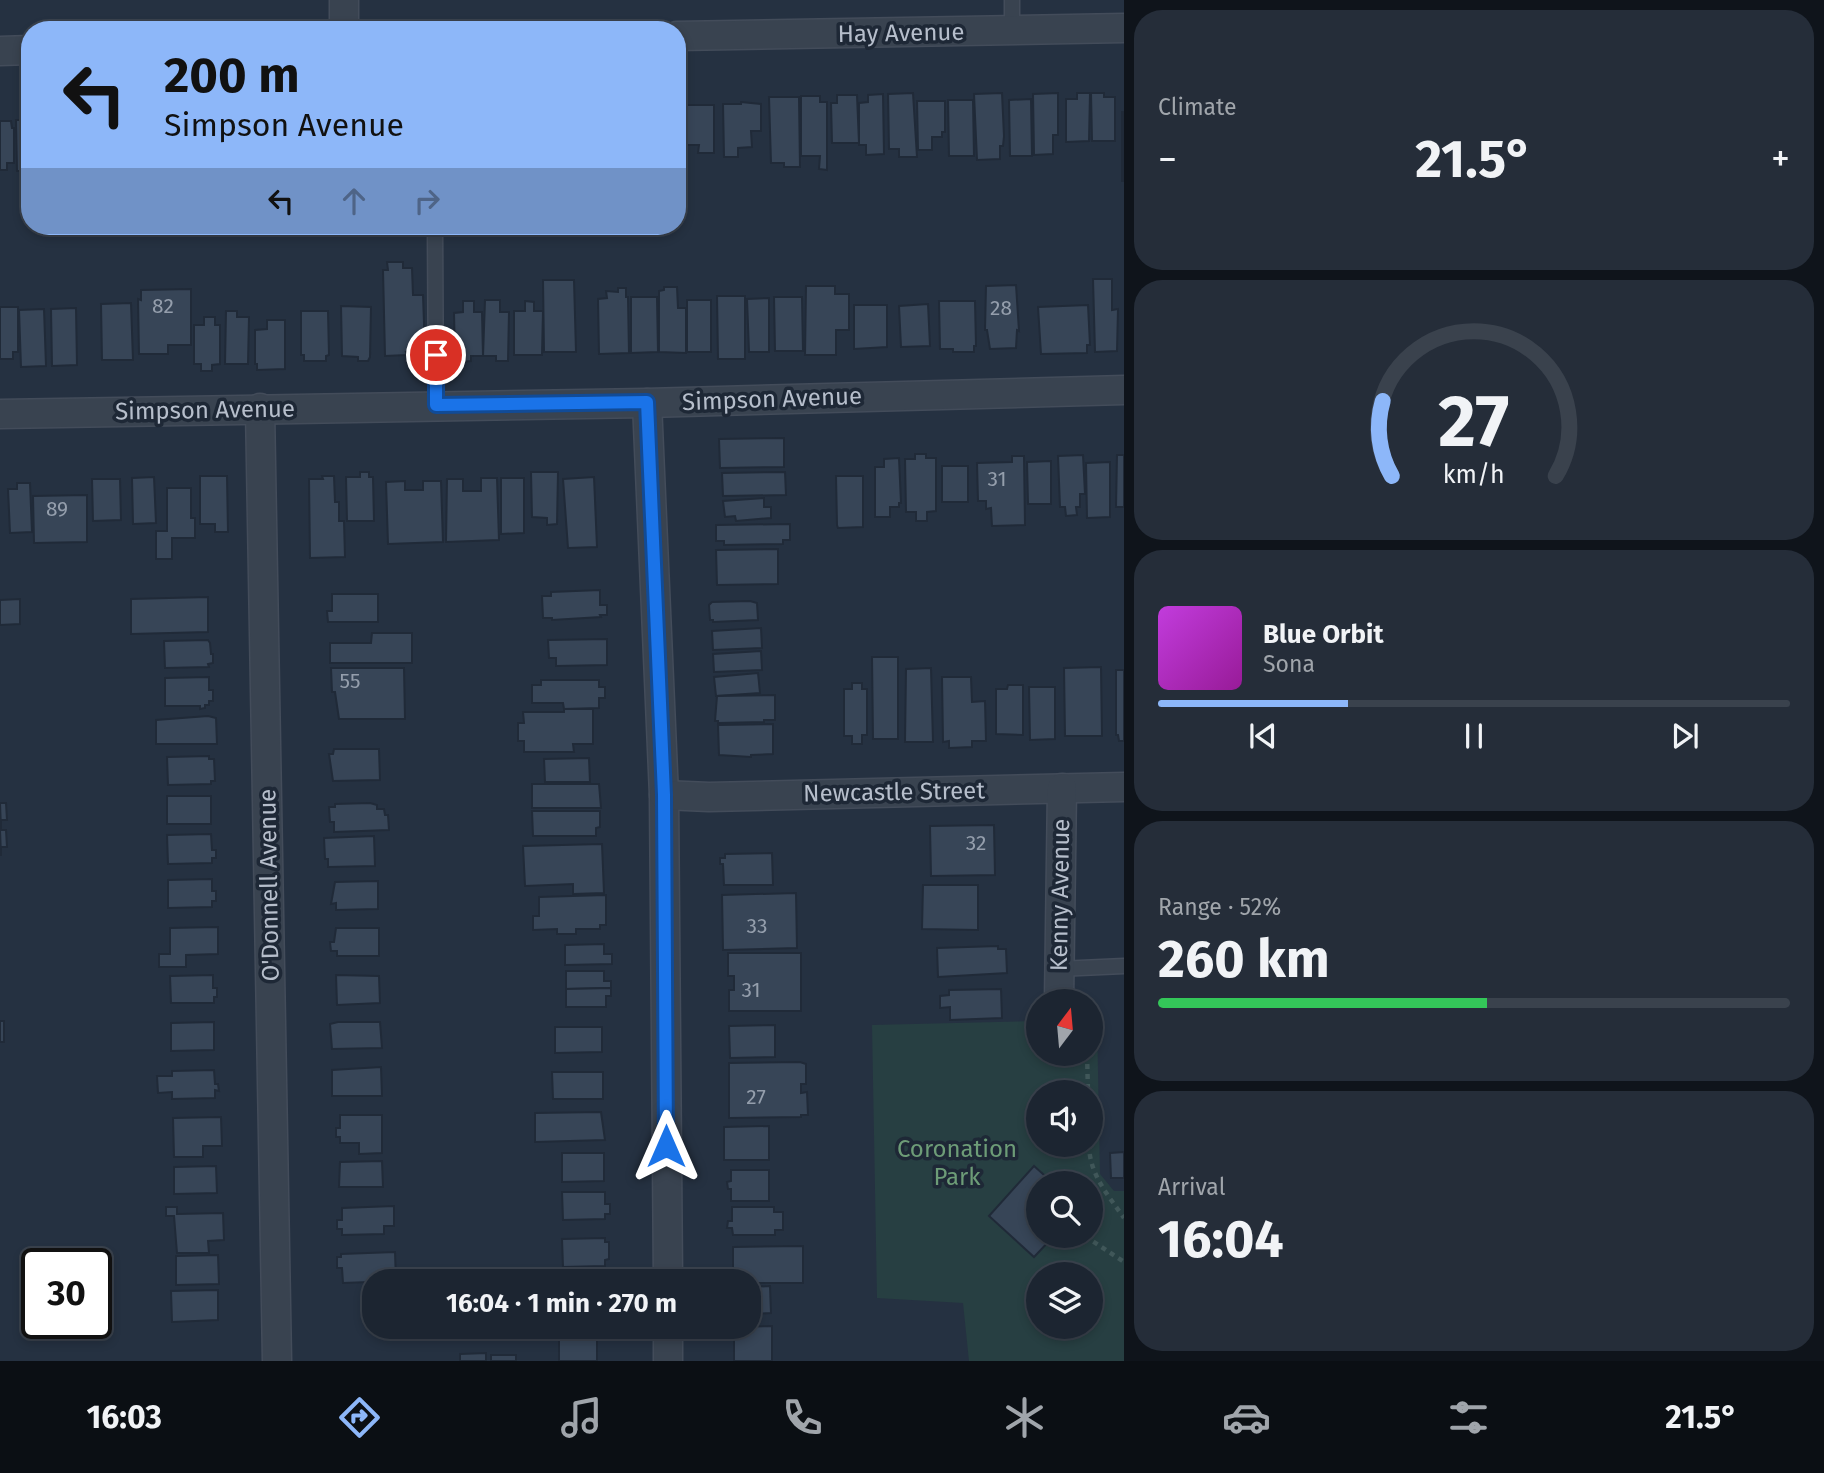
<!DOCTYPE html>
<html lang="en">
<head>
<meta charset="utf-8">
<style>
	:root { --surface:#1c2531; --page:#252d39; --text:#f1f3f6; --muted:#a0a5ab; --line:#3a424d; --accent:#8db7f9 }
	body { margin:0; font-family:"Fira Sans",sans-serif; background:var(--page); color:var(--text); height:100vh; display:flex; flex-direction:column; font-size:26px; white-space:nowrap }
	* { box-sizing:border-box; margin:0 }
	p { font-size:23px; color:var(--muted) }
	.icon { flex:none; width:38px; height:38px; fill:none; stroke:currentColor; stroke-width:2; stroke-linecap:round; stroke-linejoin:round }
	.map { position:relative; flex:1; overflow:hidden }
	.sheet { display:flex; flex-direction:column; gap:10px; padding:10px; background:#0f141b; width:700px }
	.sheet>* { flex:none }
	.guide { position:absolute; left:21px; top:21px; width:665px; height:214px; border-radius:28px; box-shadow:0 4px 10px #0003,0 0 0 2px var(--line); background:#8db7f9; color:#111; overflow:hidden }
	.needle { width:46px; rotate:16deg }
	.buttons { position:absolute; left:1026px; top:989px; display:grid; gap:14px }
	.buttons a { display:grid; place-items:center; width:77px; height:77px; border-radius:50%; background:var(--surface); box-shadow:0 4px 10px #0003,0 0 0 2px var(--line); font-size:35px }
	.speed { position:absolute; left:21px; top:1248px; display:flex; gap:14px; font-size:35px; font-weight:700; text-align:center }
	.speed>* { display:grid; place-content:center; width:91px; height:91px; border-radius:50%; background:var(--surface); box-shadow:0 4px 10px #0003,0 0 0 2px var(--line); line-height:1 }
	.speed .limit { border:4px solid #111; border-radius:10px; background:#fff; color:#111 }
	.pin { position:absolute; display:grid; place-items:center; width:60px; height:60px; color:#fff; margin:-30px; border:4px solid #fff; border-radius:50%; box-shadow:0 2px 7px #0007 }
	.me { position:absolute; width:77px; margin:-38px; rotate:0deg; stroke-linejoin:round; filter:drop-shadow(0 0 5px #0008) }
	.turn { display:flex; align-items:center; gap:24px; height:147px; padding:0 28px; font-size:32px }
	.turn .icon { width:91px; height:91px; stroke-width:2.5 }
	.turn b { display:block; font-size:49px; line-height:60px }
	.lanes { display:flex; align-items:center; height:66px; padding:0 28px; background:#0003; justify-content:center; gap:35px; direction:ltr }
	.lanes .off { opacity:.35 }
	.big { font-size:52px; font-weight:700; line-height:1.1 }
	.sheet .tile { flex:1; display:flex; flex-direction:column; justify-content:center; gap:10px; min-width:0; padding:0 24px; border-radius:28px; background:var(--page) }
	.sheet .dial { align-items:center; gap:0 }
	.dial svg { height:182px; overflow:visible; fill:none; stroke:var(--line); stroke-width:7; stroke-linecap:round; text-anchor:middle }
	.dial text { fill:var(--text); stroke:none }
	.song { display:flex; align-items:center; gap:21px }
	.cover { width:84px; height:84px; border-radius:10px; background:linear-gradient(135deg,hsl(290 70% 55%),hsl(300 70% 35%)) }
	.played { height:7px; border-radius:4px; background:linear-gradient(90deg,var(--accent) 30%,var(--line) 30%) }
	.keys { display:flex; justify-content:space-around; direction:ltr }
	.heat { display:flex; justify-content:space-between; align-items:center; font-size:38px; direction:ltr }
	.charge { height:10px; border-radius:5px; background:linear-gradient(90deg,#34c759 52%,var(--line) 0) }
	.trip { position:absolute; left:362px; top:1269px; width:399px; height:70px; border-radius:28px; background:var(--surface); box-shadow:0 4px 10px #0003,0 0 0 2px var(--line); font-weight:700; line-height:70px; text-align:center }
	.menu { display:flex; height:112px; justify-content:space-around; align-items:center; background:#0b0f14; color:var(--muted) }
	.menu .icon { width:49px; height:49px }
	.menu .selected { color:var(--accent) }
	.menu b { font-size:32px; color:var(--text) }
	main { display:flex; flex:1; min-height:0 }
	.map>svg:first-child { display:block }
	.green { fill:#273f42; fill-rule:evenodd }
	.building { fill:#374557; stroke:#202a38; stroke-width:2 }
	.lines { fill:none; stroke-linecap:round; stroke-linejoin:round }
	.lane-casing { stroke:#434c5a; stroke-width:17 }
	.street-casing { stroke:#434c5a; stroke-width:31 }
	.path { stroke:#405759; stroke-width:4.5; stroke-dasharray:5 5; stroke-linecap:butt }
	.lane { stroke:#394350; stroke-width:14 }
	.street { stroke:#394350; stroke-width:28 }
	.route-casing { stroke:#114b97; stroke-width:18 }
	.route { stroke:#1a73e8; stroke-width:12 }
	.labels { text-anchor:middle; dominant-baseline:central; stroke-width:7; stroke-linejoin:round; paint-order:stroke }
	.number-label { font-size:21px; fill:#949eac }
	.street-label { font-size:24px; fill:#b6becb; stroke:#1e2836 }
	.park-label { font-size:24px; fill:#6d9c77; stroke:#1e2836 }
</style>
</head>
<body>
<main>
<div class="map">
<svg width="1124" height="1361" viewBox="0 0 1124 1361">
	<rect width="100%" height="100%" fill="#253141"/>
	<path class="green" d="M1090 1020H1097L1100 1174 1114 1191H1124V1361H969L963 1303 877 1298 872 1025 1038 1021V1054H1090ZM1038 1092H1090V1144H1038ZM1038 1183H1090V1236H1038ZM1038 1274H1090V1326H1038Z"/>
	<g class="building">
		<path d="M913 93 917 157H899V149H889L888 94Z"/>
		<path d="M1002 93 1004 136 1003 146H1000V159L977 160 974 94Z"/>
		<path d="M1058 93V135H1053V154L1034 155 1033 94Z"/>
		<path d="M1077 93H1090L1089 141 1066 142V99H1077Z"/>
		<path d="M1091 93H1104V97H1115V141H1092Z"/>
		<path d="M883 94 884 154 866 155V145H859V103L868 102V95Z"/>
		<path d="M837 95H857L859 143H832L831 103H837Z"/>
		<path d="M801 96H820V102H827V170L819 169 820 156H801Z"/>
		<path d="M769 97H799L800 167H784V163H771Z"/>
		<path d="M1031 99 1032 156H1010L1009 100Z"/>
		<path d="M948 100H973L974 156H949Z"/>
		<path d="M917 101H945V132H942V137H932V150H918Z"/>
		<path d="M741 102 761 104V131H751L752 147 738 148V157H724L723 104H741Z"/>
		<path d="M677 104H682L683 177H677Z"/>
		<path d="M683 105H714V153H698L699 145H683Z"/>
		<rect x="1122" y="112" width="2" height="69"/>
		<path d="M16 120H30V178H24L23 171H17Z"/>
		<path d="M0 121H11L12 128H14V163H7V170H0Z"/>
		<path d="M378 226H406L407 235 378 236Z"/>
		<path d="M387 262H403V268H412L413 295H423L425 351 406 352 407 355 385 356 383 270H388Z"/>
		<path d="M1093 279H1112V310L1118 309 1117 351 1095 352Z"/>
		<path d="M543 280H574L576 352H544Z"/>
		<path d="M1016 285 1019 331 1017 330 1016 348 990 349 987 330H985L986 286Z"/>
		<path d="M806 286H835V294H849V330H836V355H805Z"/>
		<path d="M664 287H677L678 308H686V353L659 352V291L664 290Z"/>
		<path d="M618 288H626V297H628L629 353 599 354 598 299 607 298 606 291 618 292Z"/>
		<path d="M191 289V345H168V354H139L138 299 141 300V290Z"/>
		<path d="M717 296H745V359H718Z"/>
		<path d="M631 297H657L658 352 631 353Z"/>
		<path d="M774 297H802L803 351H775Z"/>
		<path d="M769 298V352H749L747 299Z"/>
		<path d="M485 300H500V312H509L508 361H496V356H483Z"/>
		<rect x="687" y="300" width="24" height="52"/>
		<path d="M463 301H474V312H482L483 356H471V361L461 362V358H455L454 313 463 312Z"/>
		<path d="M525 301 534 302V311H543L542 355H514V311H525Z"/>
		<path d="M939 301H975L976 346H974V352H953V349H940Z"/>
		<path d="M131 303 133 360H102L101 304Z"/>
		<path d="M928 304 930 346 901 347 899 306Z"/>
		<path d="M854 305H887V347L854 349Z"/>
		<path d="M1088 305 1090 345H1087V353L1041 354 1038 307Z"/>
		<path d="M341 306 371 307 370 357 368 361H358V357L342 356Z"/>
		<path d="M0 307H18V352H13V359H0Z"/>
		<path d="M76 308 77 365 52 366 51 309Z"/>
		<path d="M44 309 46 366 21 367 19 310Z"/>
		<path d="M226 311H237V317H249L248 364H225Z"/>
		<path d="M301 311H328L329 355 326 356V361H304V355H301Z"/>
		<path d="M204 317H215V325H220V364L212 365V371H201V364H194V325H204Z"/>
		<path d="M267 320H285V369L257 370V364H255V330L267 329Z"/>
		<path d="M784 438V467L720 468 719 439Z"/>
		<path d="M915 454H926V458H936V511L927 512V521H916V512H906L905 459H915Z"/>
		<path d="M1083 455 1085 494H1080V507H1076L1077 515 1066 516 1065 507H1060L1058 456Z"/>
		<path d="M1117 455H1124V507H1116Z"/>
		<path d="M1012 456H1024L1025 525 992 526 991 508 986 509V501H978L977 463 1012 462Z"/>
		<path d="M899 458 901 503H899V507H890V517H875V467H884V459Z"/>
		<path d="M1051 461V504H1028L1027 462Z"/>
		<path d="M1110 462V517L1087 518 1086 463Z"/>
		<rect x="942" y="466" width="26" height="36"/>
		<path d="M360 472H369V477H373L374 521H347L346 477H360Z"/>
		<path d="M531 472H558L557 524 547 525V518L532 517Z"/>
		<path d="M785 472 786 495 723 496 722 473Z"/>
		<path d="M200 476H227L228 532H215V524H200Z"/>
		<path d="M322 476H334L335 502H339V521H344L345 557 310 558 309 479H323Z"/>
		<path d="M836 476H863V527L838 528 837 525Z"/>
		<path d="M154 477 156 523 133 524 132 478Z"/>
		<path d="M594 477 597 547 568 548 563 479Z"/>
		<path d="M481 478H497L499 540 446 542 447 479H463V491H481Z"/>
		<path d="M501 478H524V533L501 534Z"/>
		<path d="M92 479H120L121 520 93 521Z"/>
		<path d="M405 481V490H423V481H441L443 542 388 544 386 482Z"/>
		<path d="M17 483H30L32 532 10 533 8 489H17Z"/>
		<path d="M167 488H191V518H195V538H172V559H156V531H167Z"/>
		<path d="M87 495V542L34 543 33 496Z"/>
		<path d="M764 498V507H771V518L736 521 735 516 725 517 723 501Z"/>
		<path d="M790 524V540H783V544L724 545V541H716V525Z"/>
		<path d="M778 549V584L717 585 716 550Z"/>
		<path d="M600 590V605H607V615H600L601 617 552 620V618H543L542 596H551V592Z"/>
		<path d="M332 594H378V622H328L327 611H332Z"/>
		<path d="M208 597V632L131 634V599Z"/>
		<path d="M20 599V624L0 625V600Z"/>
		<path d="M750 601 757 603 758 620 713 622V620H710L709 605 712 602Z"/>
		<path d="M761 628 762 648 713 650 712 631Z"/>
		<path d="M372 633H412V663H330V643H371Z"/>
		<path d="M607 639V665L556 666V658H549L548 640Z"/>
		<path d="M208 640 210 643 211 654H213V663L208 664 209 667 165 668 164 641Z"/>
		<path d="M761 651 762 670 714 672 713 654Z"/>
		<path d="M872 657H898V739H873Z"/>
		<path d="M1101 667 1102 736H1065L1064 668Z"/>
		<path d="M331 668H404L405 719H339L335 692H332Z"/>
		<path d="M931 668 933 742H905L906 669Z"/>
		<path d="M1116 670H1124V741H1119L1118 735H1116Z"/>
		<path d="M758 673 760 693 716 696 714 677Z"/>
		<path d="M209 677V690H213V701H209V705H205V708L200 709V706H165V678Z"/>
		<path d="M942 677H971L972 702 985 701 986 741H972V747L949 748V741L943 742Z"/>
		<path d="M541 680H599V687H605V698H599V708L564 709 563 703H532V685H541Z"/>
		<path d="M852 683H862V689H867V735H862V744H852V736H844V689H852Z"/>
		<path d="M1008 685H1023V735L996 734V689H1007Z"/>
		<path d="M1029 687H1055V739L1030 740Z"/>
		<path d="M775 695V720H764V722L718 723V721H715L717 696Z"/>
		<path d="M564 709H593V744H573L574 752H524V741H518V723H524L523 712H564Z"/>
		<path d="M208 716 216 718 217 744H156V720Z"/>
		<path d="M773 724V754L751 755V757L719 755 718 725Z"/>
		<path d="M334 749H379L380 780 333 781 329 754H333Z"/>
		<path d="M209 756V759H214L215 781H211V784L168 785 167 757Z"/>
		<path d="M589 758 590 782H545L544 759Z"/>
		<path d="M532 784H599L601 808H532Z"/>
		<rect x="167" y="796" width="44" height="28"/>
		<path d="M0 803H6L7 820H1V830Z"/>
		<path d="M370 803 377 805V809H384L385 815H388L389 830 334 832V822H330L329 807H335V804Z"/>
		<path d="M532 811H600V827L596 828V836H533Z"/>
		<path d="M994 825 995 875 931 876 930 826Z"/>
		<path d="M0 830H6L7 847H1V856Z"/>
		<path d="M211 834 212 850H216V858H212V863L168 864 167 835Z"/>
		<path d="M374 836 375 866 328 867V859H325L324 838Z"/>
		<path d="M602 844 604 893 573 894V884L525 886 523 846Z"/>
		<path d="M772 853 773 885H724L723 864H720V858H725V854Z"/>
		<path d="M212 879V891H216V901H212V907L168 908V880Z"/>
		<path d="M378 881V909L336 910V903L331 904 335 882Z"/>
		<path d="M923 885H978V930L922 929Z"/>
		<path d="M796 893 797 948 723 950 722 895Z"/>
		<path d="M606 895V925H600V929H576V934H557V929L533 930V916H539V897Z"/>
		<path d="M218 927V954L186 955V967H159V954H170V928Z"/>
		<path d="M336 928H379V956H337V951H331L330 942H334Z"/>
		<path d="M604 944V954H612V964L565 965V945Z"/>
		<path d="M998 946V949H1006L1007 973 938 977 937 948Z"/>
		<path d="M728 953H801V1011H729V990H734V976H728Z"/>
		<path d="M566 971H604V981H611V988L566 989Z"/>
		<path d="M213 975V988H217V997H214V1003H171L170 976Z"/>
		<path d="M336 975 379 976 380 1003 337 1005Z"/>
		<path d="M611 988V996H606V1007H566V989Z"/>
		<path d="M1001 989 1002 1018 950 1020V1007L940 1008V996L949 995V990Z"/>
		<rect x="0" y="1021" width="4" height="21"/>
		<path d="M214 1022V1050L171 1051V1023Z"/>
		<path d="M338 1022H380L382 1048 332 1049 330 1024Z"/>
		<path d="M775 1025V1057L730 1058 729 1026Z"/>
		<path d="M555 1027H602V1052L555 1053Z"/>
		<path d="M800 1062 806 1064V1084H801V1093L807 1092 808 1115H801V1117L729 1118V1063Z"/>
		<path d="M381 1067 382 1096H332V1070Z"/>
		<path d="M214 1070 215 1084H218L219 1091 215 1090V1098L172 1099V1092L158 1093 157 1076H172V1071Z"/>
		<path d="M552 1072H603V1099H553Z"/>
		<path d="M601 1112 605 1140 535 1142V1113Z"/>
		<path d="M340 1115H382V1153L359 1154V1143H340V1137H336V1128H340Z"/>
		<path d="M221 1117 222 1146H203V1157H174L173 1118Z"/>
		<path d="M769 1126V1160H724V1127Z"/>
		<path d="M1124 1152V1178H1111L1110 1153Z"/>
		<path d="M562 1153H604V1181L562 1182Z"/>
		<path d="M382 1161 383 1187H339L340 1162Z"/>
		<path d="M216 1166 217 1193 174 1194V1167Z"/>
		<path d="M1034 1166 1053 1183H1038V1236H1054L1034 1257 989 1216Z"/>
		<path d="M731 1170H769V1201H731V1189H728L727 1182 731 1181Z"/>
		<path d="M562 1192H605V1204H610V1214H605V1219L563 1220Z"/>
		<path d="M394 1206V1226H384V1234L342 1235V1229H337V1220H342V1208Z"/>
		<path d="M166 1207H177V1214L223 1213 224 1240 208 1241 209 1253H177L174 1216H166Z"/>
		<path d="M732 1207H774V1212H783V1230H775V1235H733L732 1228H727L728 1221H732Z"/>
		<path d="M605 1238V1242H609V1259L605 1260V1266L563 1267 562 1239Z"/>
		<path d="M803 1246V1283H749V1281H733V1247Z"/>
		<path d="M395 1252 396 1281 343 1283 342 1268H337V1257H341V1254Z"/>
		<path d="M218 1255 219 1284 176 1285V1256Z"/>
		<path d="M770 1286 771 1313 749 1314V1287Z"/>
		<path d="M218 1290V1320L172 1322 171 1291Z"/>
		<path d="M559 1326H602V1330L597 1329V1361H559Z"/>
		<path d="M772 1326V1361H734V1327Z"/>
		<path d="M486 1353V1361H460V1354Z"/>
		<rect x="491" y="1355" width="25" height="6"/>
	</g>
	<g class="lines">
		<defs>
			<g id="lane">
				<path d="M1012 31V0"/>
				<path d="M435 226 436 405"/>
				<path d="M1058 969 1124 966"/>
			</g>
			<g id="street">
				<path d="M344 30V0"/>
				<path d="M677 36 1124 28"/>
				<path d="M0 51 30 50"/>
				<path d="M647 403 664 795 668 1281"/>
				<path d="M260 408 277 1361"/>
				<path d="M0 414 647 403 1124 390"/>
				<path d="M664 795 709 797 1124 787"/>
				<path d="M1059 1001 1062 788"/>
				<path d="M668 1326V1361"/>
			</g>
		</defs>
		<use href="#lane" class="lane-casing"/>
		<use href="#street" class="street-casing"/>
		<g class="path">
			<path d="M1087 1054 1088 1092"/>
			<path d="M1089 1144C1089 1174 1108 1195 1124 1218"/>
			<path d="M1085 1236 1124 1262"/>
		</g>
		<use href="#lane" class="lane"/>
		<use href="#street" class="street"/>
	</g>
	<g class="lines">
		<defs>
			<path id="route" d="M436 355V405L647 402 664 795 666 1146"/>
		</defs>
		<use href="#route" class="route-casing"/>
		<use href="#route" class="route"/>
	</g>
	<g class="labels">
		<g class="number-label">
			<text x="163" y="306">82</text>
			<text x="1001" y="308">28</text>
			<text x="997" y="479">31</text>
			<text x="57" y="509">89</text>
			<text x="350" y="681">55</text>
			<text x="976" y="843">32</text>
			<text x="757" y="926">33</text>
			<text x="751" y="990">31</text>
			<text x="756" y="1097">27</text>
		</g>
		<g class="street-label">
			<text transform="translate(901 33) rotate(-1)">Hay Avenue</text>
			<text transform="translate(772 399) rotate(-2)">Simpson Avenue</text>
			<text transform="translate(205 410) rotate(-1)">Simpson Avenue</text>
			<text transform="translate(894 792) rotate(-1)">Newcastle Street</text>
			<text transform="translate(269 885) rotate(-91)">O'Donnell Avenue</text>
			<text transform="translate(1060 895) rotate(-89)">Kenny Avenue</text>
		</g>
		<g class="park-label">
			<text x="957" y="1149">Coronation<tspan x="957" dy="28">Park</tspan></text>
		</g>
	</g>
</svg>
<div class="buttons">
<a><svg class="needle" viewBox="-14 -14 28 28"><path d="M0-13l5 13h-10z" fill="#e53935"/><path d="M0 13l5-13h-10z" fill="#a0a5ab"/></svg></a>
<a><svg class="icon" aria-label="sound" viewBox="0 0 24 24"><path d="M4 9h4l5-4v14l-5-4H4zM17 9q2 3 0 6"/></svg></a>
<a><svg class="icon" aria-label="search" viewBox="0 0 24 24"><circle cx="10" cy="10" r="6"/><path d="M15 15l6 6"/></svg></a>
<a><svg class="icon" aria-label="layers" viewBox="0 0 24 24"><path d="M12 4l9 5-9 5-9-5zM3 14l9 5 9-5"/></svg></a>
</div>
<div class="speed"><div class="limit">30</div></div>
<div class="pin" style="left:436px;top:355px;background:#d93025"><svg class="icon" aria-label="arrive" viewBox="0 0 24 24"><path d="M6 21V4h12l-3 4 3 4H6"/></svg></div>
<svg class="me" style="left:666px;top:1146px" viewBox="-20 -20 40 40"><path d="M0-17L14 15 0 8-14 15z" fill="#1a73e8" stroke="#fff" stroke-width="4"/></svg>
<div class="trip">16:04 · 1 min · 270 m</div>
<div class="guide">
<div class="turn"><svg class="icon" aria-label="left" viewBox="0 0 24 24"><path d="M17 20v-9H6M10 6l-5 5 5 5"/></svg><div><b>200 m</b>Simpson Avenue</div></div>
<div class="lanes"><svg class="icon" aria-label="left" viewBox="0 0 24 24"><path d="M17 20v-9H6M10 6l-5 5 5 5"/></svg><svg class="icon off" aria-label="ahead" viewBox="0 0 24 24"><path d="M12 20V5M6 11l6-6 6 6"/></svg><svg class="icon off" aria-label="right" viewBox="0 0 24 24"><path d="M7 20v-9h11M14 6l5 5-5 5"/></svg></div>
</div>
</div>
<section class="sheet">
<div class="tile"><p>Climate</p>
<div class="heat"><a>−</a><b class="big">21.5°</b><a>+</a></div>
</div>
<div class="tile dial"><svg viewBox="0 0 100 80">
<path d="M14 69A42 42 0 1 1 86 69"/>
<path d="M14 69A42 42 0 0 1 10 36" stroke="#8db7f9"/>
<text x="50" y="56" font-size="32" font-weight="700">27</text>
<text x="50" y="72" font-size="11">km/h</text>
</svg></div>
<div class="tile">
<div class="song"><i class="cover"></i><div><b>Blue Orbit</b><p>Sona</p></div></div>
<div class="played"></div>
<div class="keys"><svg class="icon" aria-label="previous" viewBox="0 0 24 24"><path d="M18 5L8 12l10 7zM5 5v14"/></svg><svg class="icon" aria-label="pause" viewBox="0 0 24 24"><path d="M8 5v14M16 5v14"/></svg><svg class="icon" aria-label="next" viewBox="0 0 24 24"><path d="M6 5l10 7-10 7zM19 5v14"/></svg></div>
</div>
<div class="tile"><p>Range · 52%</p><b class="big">260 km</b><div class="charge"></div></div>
<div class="tile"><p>Arrival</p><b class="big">16:04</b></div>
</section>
</main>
<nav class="menu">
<b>16:03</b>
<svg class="icon selected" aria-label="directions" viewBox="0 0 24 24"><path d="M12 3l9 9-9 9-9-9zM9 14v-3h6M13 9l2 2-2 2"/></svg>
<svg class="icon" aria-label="music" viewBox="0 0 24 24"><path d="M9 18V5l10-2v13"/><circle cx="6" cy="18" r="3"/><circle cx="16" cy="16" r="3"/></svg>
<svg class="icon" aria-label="phone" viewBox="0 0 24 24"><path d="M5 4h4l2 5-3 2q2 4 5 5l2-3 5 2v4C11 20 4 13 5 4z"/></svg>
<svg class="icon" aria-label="climate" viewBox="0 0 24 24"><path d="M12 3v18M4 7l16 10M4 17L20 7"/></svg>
<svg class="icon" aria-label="car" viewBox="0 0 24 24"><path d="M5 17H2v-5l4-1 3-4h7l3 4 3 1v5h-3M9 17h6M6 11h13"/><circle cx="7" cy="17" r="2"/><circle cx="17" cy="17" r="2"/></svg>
<svg class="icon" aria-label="filters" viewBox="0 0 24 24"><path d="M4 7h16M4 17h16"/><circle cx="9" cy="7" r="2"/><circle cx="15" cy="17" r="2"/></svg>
<b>21.5°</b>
</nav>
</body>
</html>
